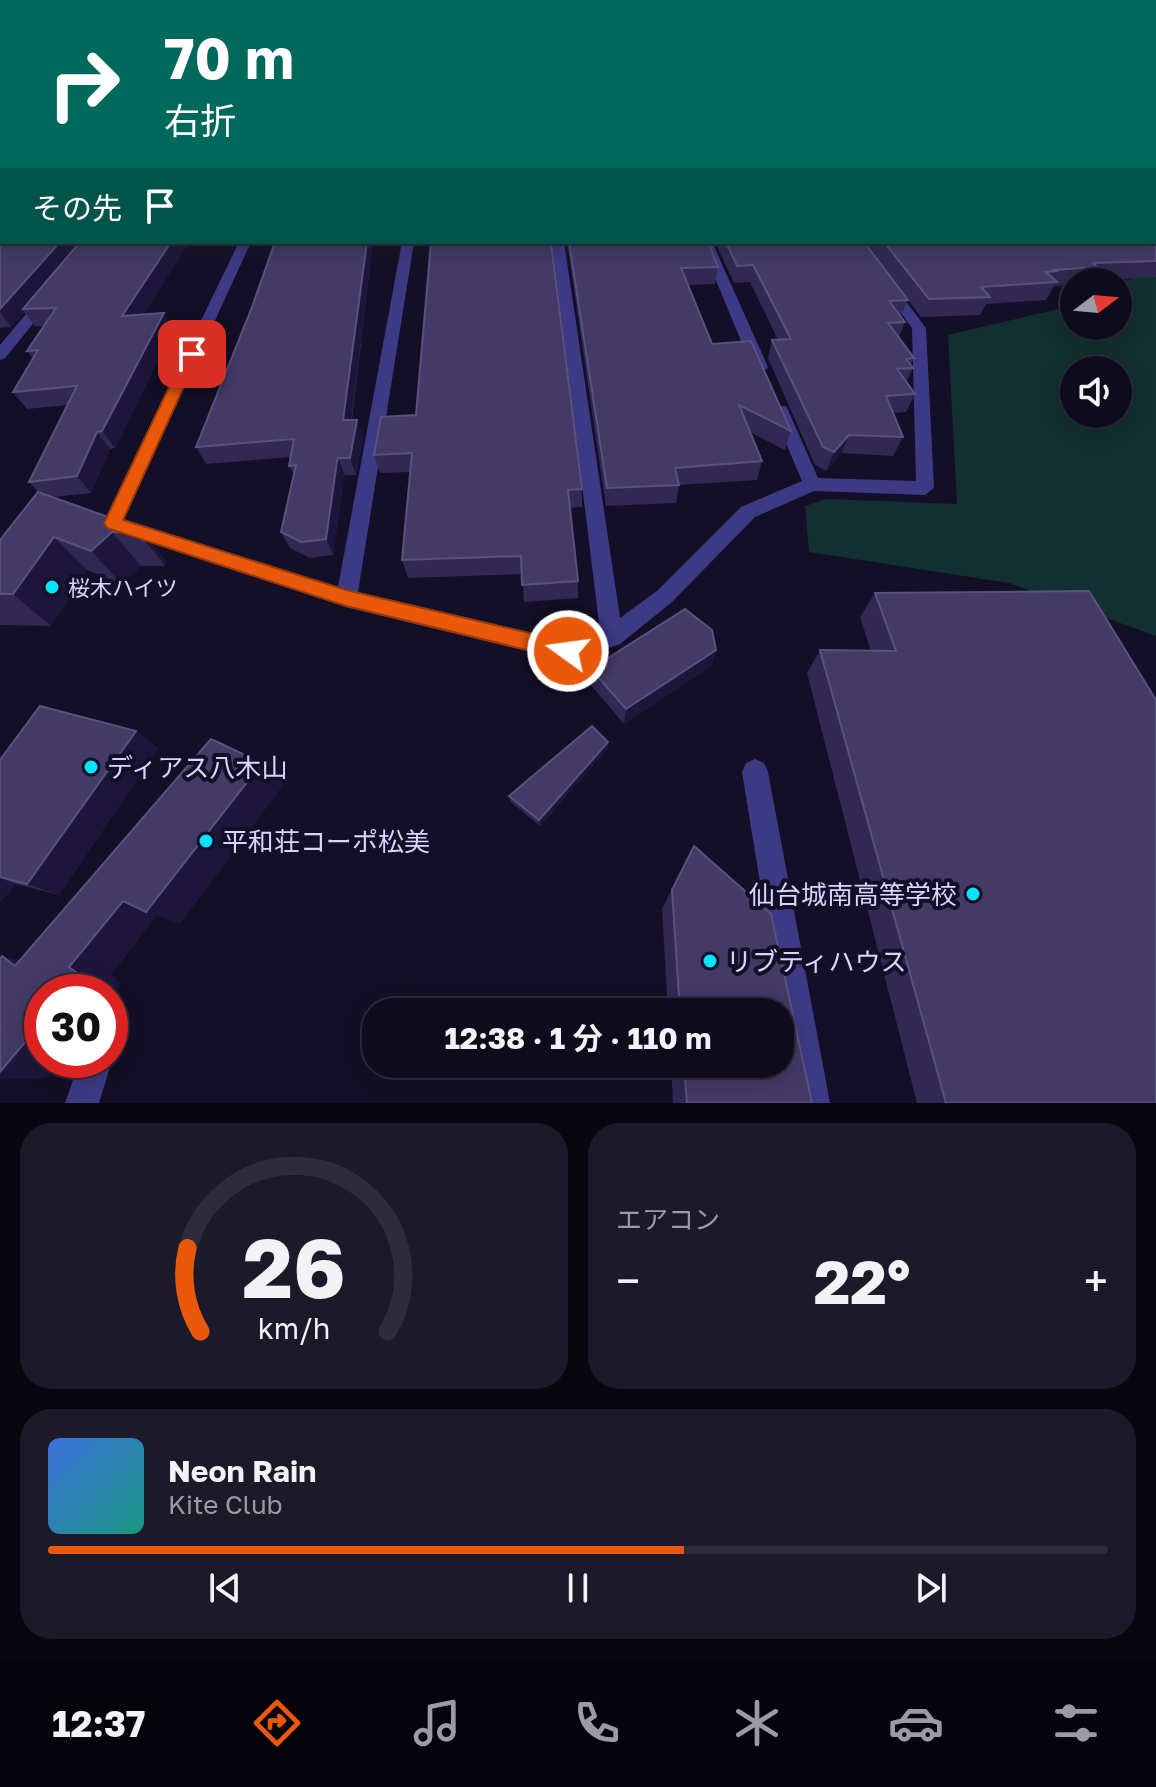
<!DOCTYPE html>
<html lang="ja">
<head>
<meta charset="utf-8">
<style>
	:root { --surface:#0e0b1c; --page:#1c1929; --text:#f1f3f6; --muted:#9b9ba3; --line:#2e2b3b; --accent:#ea580c }
	body { margin:0; font-family:"Golos Text","Noto Sans JP",sans-serif; background:var(--page); color:var(--text); height:100vh; display:flex; flex-direction:column; font-size:30px; white-space:nowrap }
	* { box-sizing:border-box; margin:0 }
	p { font-size:26px; color:var(--muted) }
	.icon { flex:none; width:44px; height:44px; fill:none; stroke:currentColor; stroke-width:2; stroke-linecap:round; stroke-linejoin:round }
	.map { position:relative; height:1103px; overflow:hidden }
	.drawer { display:flex; flex-direction:column; gap:20px; padding:20px; background:#08060f; flex:1 }
	.drawer>* { flex:none }
	.banner { position:absolute; left:0px; top:0px; width:1156px; height:244px; box-shadow:0 4px 20px #0003,0 0 0 2px var(--line); background:#00695c; color:#fff; overflow:hidden }
	.needle { width:52px; rotate:74deg }
	.tools { position:absolute; left:1060px; top:268px; display:grid; gap:16px }
	.tools a { display:grid; place-items:center; width:72px; height:72px; border-radius:50%; background:var(--surface); box-shadow:0 4px 20px #0003,0 0 0 2px var(--line); font-size:40px }
	.speed { position:absolute; left:24px; top:974px; display:flex; gap:16px; font-size:40px; font-weight:700; text-align:center }
	.speed>* { display:grid; place-content:center; width:104px; height:104px; border-radius:50%; background:var(--surface); box-shadow:0 4px 20px #0003,0 0 0 2px var(--line); line-height:1 }
	.speed .limit { border:12px solid #d22; background:#fff; color:#111 }
	.pin { position:absolute; display:grid; place-items:center; width:68px; height:68px; color:#fff; margin:-34px; border-radius:16px; box-shadow:0 4px 12px #0006 }
	.me { position:absolute; width:88px; margin:-44px; rotate:284deg; stroke-linejoin:round; filter:drop-shadow(0 0 6px #0008) }
	.turn { display:flex; align-items:center; gap:28px; height:168px; padding:0 32px; font-size:36px }
	.turn .icon { width:104px; height:104px; stroke-width:2.5 }
	.turn b { display:block; font-size:56px; line-height:68px }
	.then { display:flex; align-items:center; height:76px; padding:0 32px; background:#0003; gap:16px; font-size:30px }
	.big { font-size:60px; font-weight:700; line-height:1.1 }
	.drawer .widget { flex:1; display:flex; flex-direction:column; justify-content:center; gap:12px; min-width:0; padding:0 28px; border-radius:32px; background:var(--page) }
	.drawer .dial { align-items:center; gap:0 }
	.dial svg { height:208px; overflow:visible; fill:none; stroke:var(--line); stroke-width:7; stroke-linecap:round; text-anchor:middle }
	.dial text { fill:var(--text); stroke:none }
	.song { display:flex; align-items:center; gap:24px }
	.cover { width:96px; height:96px; border-radius:12px; background:linear-gradient(135deg,hsl(220 70% 55%),hsl(170 70% 35%)) }
	.played { height:8px; border-radius:4px; background:linear-gradient(90deg,var(--accent) 60%,var(--line) 60%) }
	.keys { display:flex; justify-content:space-around; direction:ltr }
	.heat { display:flex; justify-content:space-between; align-items:center; font-size:44px; direction:ltr }
	.drawer .tiles { flex:1; display:grid; gap:20px; grid-template-columns:1fr 1fr }
	.widget:last-child { grid-column:span 2 }
	.trip { position:absolute; left:362px; top:998px; width:432px; height:80px; border-radius:32px; background:var(--surface); box-shadow:0 4px 20px #0003,0 0 0 2px var(--line); font-weight:700; line-height:80px; text-align:center }
	.tab-bar { display:flex; height:128px; justify-content:space-around; align-items:center; background:#06040b; color:var(--muted) }
	.tab-bar .icon { width:56px; height:56px }
	.tab-bar .current { color:var(--accent) }
	.tab-bar b { font-size:36px; color:var(--text) }
	.map>svg:first-child { display:block }
	.green { fill:#12302f; fill-rule:evenodd }
	.lines { fill:none; stroke-linecap:round; stroke-linejoin:round }
	.minor { fill:#3d3a85; fill-rule:evenodd }
	.wall { fill:#312854 }
	.shaded-wall { fill:#1d163a }
	.building { fill:#433a66; stroke:#5a527e; stroke-width:2 }
	.route { fill:#ea580c; stroke:#983908; stroke-width:2 }
	.poi-dot { fill:#00e5ff; stroke:#130f26; stroke-width:3 }
	.labels { text-anchor:middle; dominant-baseline:central; stroke-width:8; stroke-linejoin:round; paint-order:stroke }
	.poi-label { font-size:22px; fill:#d9d4ff; stroke:#130f26; text-anchor:start }
	.near-poi-label { font-size:26px; fill:#d9d4ff; stroke:#130f26; text-anchor:start }
</style>
</head>
<body>
<div class="map">
<svg width="1156" height="1103" viewBox="0 0 1156 1103">
	<rect width="100%" height="100%" fill="#130f26"/>
	<path class="green" d="M1156 269V636L1009 583 809 552 805 506 826 499 957 504 948 335 1054 310 1074 302V326H1118V284ZM1074 370H1118V414H1074Z"/>
	<g class="lines">
		<g class="minor">
			<path d="M239 242H251L124 519 338 587 402 242H414L358 592 568 641 600 631 552 242H564L620 618 658 590 741 507 802 481 772 410 774 406H786L788 410 818 478 916 481 912 328 849 242H861L926 328 934 488 925 495 814 491 755 517 672 602 620 644 568 661 346 607 106 528 103 523Z"/>
			<path d="M700 242H712L768 367 765 370 760 372 752 367Z"/>
			<path d="M42 295 54 298 5 358 0 360V345Z"/>
			<path d="M755 759 764 763 768 772 830 1103H796L742 772 746 763Z"/>
			<path d="M80 1060H108L110 1067 99 1103H65Z"/>
		</g>
	</g>
	<g class="wall">
		<path d="M1156 115V277L1074 282V285L1054 286 1046 300 986 304 980 315 921 317 865 242H1154Z"/>
		<path d="M2 190V242H189L143 315 164 313 173 330 115 448 110 449 91 493 54 497 139 528 166 561 165 566H141L122 584 87 570 51 626 0 625V540L38 492 29 482 68 405 27 409 13 392 33 359 27 351 44 326H35L24 312 11 327 0 328V192Z"/>
		<path d="M275 242H373L352 420 363 437 356 475H345L344 478 333 555 310 558 290 548 281 532 294 475 289 466 291 457 206 464 196 447 252 307Z"/>
		<path d="M567 242H708L718 267 715 284 688 285 712 344 791 431 785 450 750 432 762 461 757 480 679 485 676 503 606 506Z"/>
		<path d="M715 242H864L908 300 901 316 905 322 899 337 914 358 911 365 913 368 906 382 915 394 906 412 893 413 903 437 893 456 842 453 826 471 815 465 768 358 772 340H778L750 282 734 283Z"/>
		<path d="M416 415 582 489V507L570 508 578 581V598L524 602 522 574 408 578 402 560 411 472 380 473 374 455Z"/>
		<path d="M875 593 1156 1103H917L807 673 820 650 871 651 860 617Z"/>
		<path d="M716 650 711 666 624 724 590 684 591 669Z"/>
		<path d="M608 742 607 749 540 826 511 802 509 796Z"/>
		<path d="M158 748 59 895 16 884 0 902V760Z"/>
		<path d="M694 846 771 914 812 1103H673L671 1064H780V1012H668L662 909Z"/>
	</g>
	<g class="shaded-wall">
		<rect x="0" y="171" width="2" height="17"/>
		<path d="M60 242H83L23 309 24 312 11 327 0 312V309Z"/>
		<path d="M171 242H189L132 333 122 316Z"/>
		<path d="M367 242H373L349 437 343 420Z"/>
		<path d="M164 313 173 330 115 448 102 431Z"/>
		<path d="M357 420 363 437 356 475 350 458Z"/>
		<path d="M97 432 110 449 91 493 77 476Z"/>
		<path d="M849 435 842 453 826 471 834 452Z"/>
		<path d="M338 458 345 475 333 555 326 539Z"/>
		<path d="M139 528 166 561 165 566 138 532Z"/>
		<path d="M112 532 141 566 122 584 91 551Z"/>
		<path d="M54 537 87 570 51 626 13 594Z"/>
		<path d="M716 650 711 666 624 724 626 709Z"/>
		<path d="M136 731 158 748 59 895 27 884Z"/>
		<path d="M608 742 607 749 540 826 539 820Z"/>
		<path d="M262 763 284 784 180 924 157 916 111 975 122 984 110 999V992H68L69 967 123 901Z"/>
		<path d="M0 878 16 884 0 902Z"/>
		<path d="M2 956 49 965 15 966Z"/>
		<path d="M42 1022V1060H61L46 1078 0 1079V1072Z"/>
	</g>
	<g class="building">
		<rect x="0" y="115" width="2" height="56"/>
		<path d="M1154 115H1156V261L1093 263 1097 267 1054 270 1056 271 1046 272 1057 282 981 287 990 297 929 299 884 242H1154Z"/>
		<path d="M2 190V224H0V192Z"/>
		<path d="M0 233H2V242H60L0 309Z"/>
		<path d="M80 242H171L122 316 164 313 102 431 97 432 77 476 29 482 77 386 13 392 38 350 27 351 56 308 23 309Z"/>
		<path d="M275 242H367L343 420H357L350 458H338L337 461 326 539 301 542 281 532 296 465 289 466 294 439 196 447 252 307Z"/>
		<path d="M431 242H551L582 489 568 490 578 581 522 585 521 556 402 560 412 453 374 455 381 417 416 415Z"/>
		<path d="M569 242H708L718 267 681 268 712 344 751 341 791 431 739 405 762 461 675 468 679 485 607 488Z"/>
		<path d="M726 242H864L908 300 889 301 905 322 888 323 914 358 906 359 913 368 897 369 915 394 886 396 903 437 849 435 834 452 823 447 772 340 791 339 753 265 737 266Z"/>
		<path d="M38 492 139 528 138 532H112L91 551 54 537 13 594H0V540Z"/>
		<path d="M1089 591 1156 700V1103H946L820 650 896 651 875 593Z"/>
		<path d="M685 609 712 630 716 650 626 709 591 669Z"/>
		<path d="M40 706 136 731 27 884 0 877V760Z"/>
		<path d="M592 726 608 742 539 820 509 796Z"/>
		<path d="M211 739 262 763 146 912 123 901 69 967 81 976 68 992H42V1022L0 1072V959L2 956 15 966Z"/>
		<path d="M694 846 771 914 812 1103H687L684 1064H780V1012H680L672 890Z"/>
	</g>
	<linearGradient id="sky" x2="0" y2="1"><stop stop-color="#0a0815"/><stop offset="0.43" stop-color="#333752"/><stop offset="1" stop-color="#333752" stop-opacity="0"/></linearGradient>
	<rect width="1156" height="269" fill="url(#sky)"/>
	<path class="route" d="M192 350 199 354 123 520 346 590 568 642 575 644 578 651 575 657 568 660 346 606 107 528 104 523 185 354Z"/>
	<g class="poi-dot">
		<circle cx="52" cy="587" r="8"/>
		<circle cx="91" cy="767" r="8"/>
		<circle cx="206" cy="841" r="8"/>
		<circle cx="973" cy="894" r="8"/>
		<circle cx="710" cy="961" r="8"/>
	</g>
	<g class="labels">
		<g class="poi-label">
			<text x="68" y="587">桜木ハイツ</text>
		</g>
		<g class="near-poi-label">
			<text x="107" y="767">ディアス八木山</text>
			<text x="222" y="841">平和荘コーポ松美</text>
			<text x="957" y="894" text-anchor="end">仙台城南高等学校</text>
			<text x="726" y="961">リブティハウス</text>
		</g>
	</g>
</svg>
<div class="tools">
<a><svg class="needle" viewBox="-14 -14 28 28"><path d="M0-13l5 13h-10z" fill="#e53935"/><path d="M0 13l5-13h-10z" fill="#9b9ba3"/></svg></a>
<a><svg class="icon" aria-label="sound" viewBox="0 0 24 24"><path d="M4 9h4l5-4v14l-5-4H4zM17 9q2 3 0 6"/></svg></a>
</div>
<div class="speed"><div class="limit">30</div></div>
<div class="pin" style="left:192px;top:354px;background:#d93025"><svg class="icon" aria-label="arrive" viewBox="0 0 24 24"><path d="M6 21V4h12l-3 4 3 4H6"/></svg></div>
<svg class="me" style="left:568px;top:651px" viewBox="-20 -20 40 40"><circle r="17" fill="#ea580c" stroke="#fff" stroke-width="3"/><path d="M0-11L8 9 0 5-8 9z" fill="#fff"/></svg>
<div class="trip">12:38 · 1 分 · 110 m</div>
<div class="banner">
<div class="turn"><svg class="icon" aria-label="right" viewBox="0 0 24 24"><path d="M7 20v-9h11M14 6l5 5-5 5"/></svg><div><b>70 m</b>右折</div></div>
<div class="then">その先<svg class="icon" aria-label="arrive" viewBox="0 0 24 24"><path d="M6 21V4h12l-3 4 3 4H6"/></svg></div>
</div>
</div>
<section class="drawer">
<div class="tiles">
<div class="widget dial"><svg viewBox="0 0 100 80">
<path d="M14 69A42 42 0 1 1 86 69"/>
<path d="M14 69A42 42 0 0 1 9 37" stroke="#ea580c"/>
<text x="50" y="56" font-size="32" font-weight="700">26</text>
<text x="50" y="72" font-size="11">km/h</text>
</svg></div>
<div class="widget"><p>エアコン</p>
<div class="heat"><a>−</a><b class="big">22°</b><a>+</a></div>
</div>
<div class="widget">
<div class="song"><i class="cover"></i><div><b>Neon Rain</b><p>Kite Club</p></div></div>
<div class="played"></div>
<div class="keys"><svg class="icon" aria-label="previous" viewBox="0 0 24 24"><path d="M18 5L8 12l10 7zM5 5v14"/></svg><svg class="icon" aria-label="pause" viewBox="0 0 24 24"><path d="M8 5v14M16 5v14"/></svg><svg class="icon" aria-label="next" viewBox="0 0 24 24"><path d="M6 5l10 7-10 7zM19 5v14"/></svg></div>
</div>
</div>
</section>
<nav class="tab-bar">
<b>12:37</b>
<svg class="icon current" aria-label="directions" viewBox="0 0 24 24"><path d="M12 3l9 9-9 9-9-9zM9 14v-3h6M13 9l2 2-2 2"/></svg>
<svg class="icon" aria-label="music" viewBox="0 0 24 24"><path d="M9 18V5l10-2v13"/><circle cx="6" cy="18" r="3"/><circle cx="16" cy="16" r="3"/></svg>
<svg class="icon" aria-label="phone" viewBox="0 0 24 24"><path d="M5 4h4l2 5-3 2q2 4 5 5l2-3 5 2v4C11 20 4 13 5 4z"/></svg>
<svg class="icon" aria-label="climate" viewBox="0 0 24 24"><path d="M12 3v18M4 7l16 10M4 17L20 7"/></svg>
<svg class="icon" aria-label="car" viewBox="0 0 24 24"><path d="M5 17H2v-5l4-1 3-4h7l3 4 3 1v5h-3M9 17h6M6 11h13"/><circle cx="7" cy="17" r="2"/><circle cx="17" cy="17" r="2"/></svg>
<svg class="icon" aria-label="filters" viewBox="0 0 24 24"><path d="M4 7h16M4 17h16"/><circle cx="9" cy="7" r="2"/><circle cx="15" cy="17" r="2"/></svg>
</nav>
</body>
</html>
